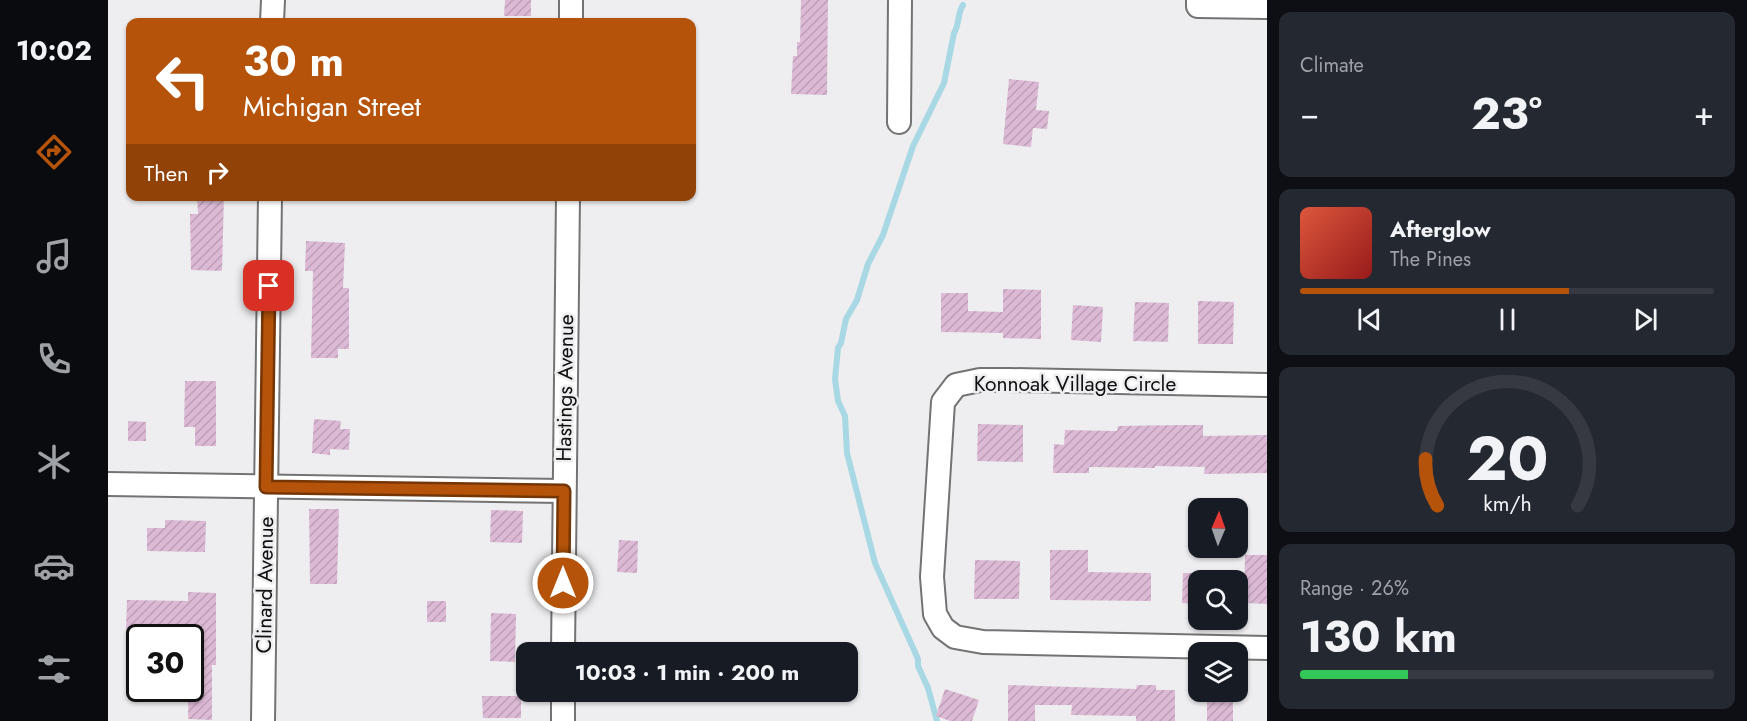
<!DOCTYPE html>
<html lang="en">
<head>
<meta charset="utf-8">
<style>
	:root { --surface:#171b24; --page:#242831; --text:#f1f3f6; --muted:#9ea1a6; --line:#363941; --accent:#b45309 }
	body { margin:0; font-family:Jost,sans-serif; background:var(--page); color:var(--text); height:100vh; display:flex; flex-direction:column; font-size:22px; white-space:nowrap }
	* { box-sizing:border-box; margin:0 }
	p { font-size:20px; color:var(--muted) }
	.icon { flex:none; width:33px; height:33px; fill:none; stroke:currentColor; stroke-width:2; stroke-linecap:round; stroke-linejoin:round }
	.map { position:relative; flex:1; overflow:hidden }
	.drawer { display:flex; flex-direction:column; gap:12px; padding:12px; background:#0d0f14; width:480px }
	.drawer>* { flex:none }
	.guide { position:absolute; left:18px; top:18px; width:570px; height:183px; border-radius:12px; box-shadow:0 2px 4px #0004; background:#b45309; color:#fff; overflow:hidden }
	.needle { width:39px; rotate:2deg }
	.fabs { position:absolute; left:1080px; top:498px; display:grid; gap:12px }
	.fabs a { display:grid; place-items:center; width:60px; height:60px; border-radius:12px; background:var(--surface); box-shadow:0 2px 4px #0004; font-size:30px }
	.speed { position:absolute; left:18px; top:624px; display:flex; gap:12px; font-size:30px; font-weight:700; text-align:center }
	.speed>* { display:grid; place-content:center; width:78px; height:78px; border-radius:50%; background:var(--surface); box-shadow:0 2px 4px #0004; line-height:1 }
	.speed .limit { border:3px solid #111; border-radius:9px; background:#fff; color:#111 }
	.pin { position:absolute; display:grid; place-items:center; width:51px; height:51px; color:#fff; margin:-26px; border-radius:12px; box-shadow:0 3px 9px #0006 }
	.me { position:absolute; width:66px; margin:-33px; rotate:0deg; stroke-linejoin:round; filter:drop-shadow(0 0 4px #0008) }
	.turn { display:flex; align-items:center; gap:21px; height:126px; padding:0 18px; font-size:27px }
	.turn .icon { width:78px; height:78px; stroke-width:2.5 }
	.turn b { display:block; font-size:42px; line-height:51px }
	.then { display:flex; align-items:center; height:57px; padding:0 18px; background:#0003; gap:12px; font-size:22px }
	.big { font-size:45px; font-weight:700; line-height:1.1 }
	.drawer .widget { flex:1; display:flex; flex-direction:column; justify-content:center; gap:9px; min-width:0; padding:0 21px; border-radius:12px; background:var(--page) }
	.drawer .dial { align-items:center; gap:0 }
	.dial svg { height:156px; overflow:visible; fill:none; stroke:var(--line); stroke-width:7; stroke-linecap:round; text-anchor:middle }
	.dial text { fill:var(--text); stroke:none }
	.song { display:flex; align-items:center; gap:18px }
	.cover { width:72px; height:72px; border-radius:9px; background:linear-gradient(135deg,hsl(10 70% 55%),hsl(0 70% 35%)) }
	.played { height:6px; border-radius:3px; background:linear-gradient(90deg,var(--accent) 65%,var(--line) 65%) }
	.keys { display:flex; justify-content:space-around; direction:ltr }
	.heat { display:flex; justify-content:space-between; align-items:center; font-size:33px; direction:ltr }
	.charge { height:9px; border-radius:4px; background:linear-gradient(90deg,#34c759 26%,var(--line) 0) }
	.trip { position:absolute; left:408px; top:642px; width:342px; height:60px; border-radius:12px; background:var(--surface); box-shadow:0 2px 4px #0004; font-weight:700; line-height:60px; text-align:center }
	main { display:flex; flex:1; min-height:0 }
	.dock { display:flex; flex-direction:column; width:108px; justify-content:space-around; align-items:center; background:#090b0e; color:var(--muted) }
	.dock .icon { width:42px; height:42px }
	.dock .on { color:var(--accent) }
	.dock b { font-size:27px; color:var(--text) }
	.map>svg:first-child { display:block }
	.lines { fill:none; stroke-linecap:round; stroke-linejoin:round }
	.stream { stroke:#a7d8e3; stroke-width:6 }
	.building { fill:url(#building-hatch) }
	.minor-casing { stroke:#737374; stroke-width:26 }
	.minor { stroke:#fff; stroke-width:22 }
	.route-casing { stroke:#753606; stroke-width:15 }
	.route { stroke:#b45309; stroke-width:10 }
	.labels { text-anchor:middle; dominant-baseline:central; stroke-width:5; stroke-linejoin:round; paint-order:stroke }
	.street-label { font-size:21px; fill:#0f0f10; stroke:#eeeef0 }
</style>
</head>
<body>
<main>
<nav class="dock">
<b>10:02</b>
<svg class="icon on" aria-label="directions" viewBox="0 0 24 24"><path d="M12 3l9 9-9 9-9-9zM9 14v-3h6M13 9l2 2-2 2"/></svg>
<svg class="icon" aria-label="music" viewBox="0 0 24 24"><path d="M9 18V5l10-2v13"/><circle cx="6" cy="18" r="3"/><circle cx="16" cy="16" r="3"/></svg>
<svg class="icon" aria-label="phone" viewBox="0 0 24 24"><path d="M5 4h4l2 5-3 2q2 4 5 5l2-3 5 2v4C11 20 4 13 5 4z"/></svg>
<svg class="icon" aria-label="climate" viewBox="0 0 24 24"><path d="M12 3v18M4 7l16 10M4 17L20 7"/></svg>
<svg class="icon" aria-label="car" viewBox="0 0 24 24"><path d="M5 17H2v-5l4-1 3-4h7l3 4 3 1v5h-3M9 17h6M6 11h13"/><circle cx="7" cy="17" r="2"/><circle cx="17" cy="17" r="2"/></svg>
<svg class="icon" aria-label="filters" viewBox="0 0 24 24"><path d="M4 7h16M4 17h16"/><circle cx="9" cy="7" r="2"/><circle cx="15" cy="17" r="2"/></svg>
</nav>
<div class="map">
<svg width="1159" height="721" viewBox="0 0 1159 721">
	<defs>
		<pattern id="building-hatch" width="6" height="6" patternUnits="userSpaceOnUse" patternTransform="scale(1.5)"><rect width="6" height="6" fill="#dcbad5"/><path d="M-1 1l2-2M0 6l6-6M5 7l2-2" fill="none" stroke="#bc9fb6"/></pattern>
	</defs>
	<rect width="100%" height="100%" fill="#eeeef0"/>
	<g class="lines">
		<path class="stream" d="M829 721 820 688 810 666V659L767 563 739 453 737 416 730 401 727 379 730 348 733 343 738 319 749 300 760 264 775 235 805 146 836 83 846 33C852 23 849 14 855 5"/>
	</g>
	<g class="building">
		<path d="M397 0H423V16H396Z"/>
		<path d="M693 0H720L719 95 683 94 685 56H689V42H692Z"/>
		<path d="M901 79 931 82 928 110 941 111 939 129 925 128 923 147 895 144Z"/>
		<path d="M89 196H116L114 271 83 270 82 214H90Z"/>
		<path d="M198 241 237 243 235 288H241V349H230V358H203L205 271H197Z"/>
		<path d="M895 289 933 290V339L895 338V333L833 332V293H860V311L895 312Z"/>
		<path d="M1090 301 1126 302 1125 344H1090Z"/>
		<path d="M1027 302 1061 303 1060 342 1025 341Z"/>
		<path d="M965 305 995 307 993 342 963 340Z"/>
		<path d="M77 381H108V446H87V427H76Z"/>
		<path d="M206 419 233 421 232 429H242L241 450 222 449V455L204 453Z"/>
		<path d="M20 421 38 422V441H20Z"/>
		<path d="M870 424 915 425V462L869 461Z"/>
		<path d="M1074 425H1095V436L1159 435V473L1096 474 1097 467 1047 466V468L981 467V473H945L946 444 956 445 957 430 1009 431 1010 426Z"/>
		<path d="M201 509H231L229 584H202Z"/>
		<path d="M383 510 415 511 414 543 382 542Z"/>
		<path d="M57 520 98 521 97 552 39 551V528H57Z"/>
		<path d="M511 540 530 541 529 573 509 572Z"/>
		<path d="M942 550H980V572L1043 573V601L942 600Z"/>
		<path d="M1137 555H1159V604L1136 603Z"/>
		<path d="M867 560 912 561 911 599H866Z"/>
		<path d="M1075 573H1090V604L1074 603Z"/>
		<path d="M80 592 108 593V665H104V720L80 719 82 630 18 629 19 600 80 601Z"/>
		<rect x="319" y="601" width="19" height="21"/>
		<path d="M383 613 408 614 407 662 382 661Z"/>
		<path d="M900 685 1028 689 1029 685H1048V690H1067V721H1028V716L963 715 964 705H927V721H900Z"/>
		<path d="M837 689 871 700 864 721H842L828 716Z"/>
		<rect x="1099" y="692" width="26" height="29"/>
		<path d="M374 696H413V718H375Z"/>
	</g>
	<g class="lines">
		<defs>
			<g id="minor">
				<path d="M1090 0V6L1159 7"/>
				<path d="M164 22 165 0"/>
				<path d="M463 22V0"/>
				<path d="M791 122 792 0"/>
				<path d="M1159 385 902 380H872L848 385 835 402 824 577 827 614 835 628 847 637 875 642 1159 648"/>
				<path d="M0 484 456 491"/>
				<path d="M455 652 460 196"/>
				<path d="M155 721 162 196"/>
				<path d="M455 721V692"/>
			</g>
		</defs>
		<use href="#minor" class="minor-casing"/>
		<use href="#minor" class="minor"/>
	</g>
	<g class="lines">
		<defs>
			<path id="route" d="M161 286 158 487 456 491 455 583"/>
		</defs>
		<use href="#route" class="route-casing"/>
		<use href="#route" class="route"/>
	</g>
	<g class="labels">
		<g class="street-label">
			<text x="967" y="384">Konnoak Village Circle</text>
			<text transform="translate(457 388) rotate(-89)">Hastings Avenue</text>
			<text transform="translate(157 585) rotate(-89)">Clinard Avenue</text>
		</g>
	</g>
</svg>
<div class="fabs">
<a><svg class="needle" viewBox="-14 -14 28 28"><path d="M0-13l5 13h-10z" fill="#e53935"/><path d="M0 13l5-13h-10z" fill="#9ea1a6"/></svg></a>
<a><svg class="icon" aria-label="search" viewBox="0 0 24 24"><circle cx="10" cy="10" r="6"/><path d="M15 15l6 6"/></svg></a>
<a><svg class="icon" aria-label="layers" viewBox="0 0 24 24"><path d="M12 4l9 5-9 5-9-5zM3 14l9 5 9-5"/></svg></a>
</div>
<div class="speed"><div class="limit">30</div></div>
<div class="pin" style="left:161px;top:286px;background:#d93025"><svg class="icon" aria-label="arrive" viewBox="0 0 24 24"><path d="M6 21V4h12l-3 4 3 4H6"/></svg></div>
<svg class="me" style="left:455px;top:583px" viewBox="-20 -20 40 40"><circle r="17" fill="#b45309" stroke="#fff" stroke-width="3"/><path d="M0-11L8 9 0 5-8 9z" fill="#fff"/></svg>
<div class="trip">10:03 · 1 min · 200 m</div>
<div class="guide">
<div class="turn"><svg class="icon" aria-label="left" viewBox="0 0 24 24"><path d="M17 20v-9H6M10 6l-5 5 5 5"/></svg><div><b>30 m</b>Michigan Street</div></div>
<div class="then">Then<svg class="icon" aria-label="right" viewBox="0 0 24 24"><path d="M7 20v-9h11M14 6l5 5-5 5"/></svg></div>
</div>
</div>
<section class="drawer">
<div class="widget"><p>Climate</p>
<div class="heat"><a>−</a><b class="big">23°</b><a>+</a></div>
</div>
<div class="widget">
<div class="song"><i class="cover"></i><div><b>Afterglow</b><p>The Pines</p></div></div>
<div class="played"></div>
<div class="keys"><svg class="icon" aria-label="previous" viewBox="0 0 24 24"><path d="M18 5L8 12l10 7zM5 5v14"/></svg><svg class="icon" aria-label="pause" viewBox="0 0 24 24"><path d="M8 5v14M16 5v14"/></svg><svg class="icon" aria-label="next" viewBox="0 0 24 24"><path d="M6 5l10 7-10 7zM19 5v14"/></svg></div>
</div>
<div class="widget dial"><svg viewBox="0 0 100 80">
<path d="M14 69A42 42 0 1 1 86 69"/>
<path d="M14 69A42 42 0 0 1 8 45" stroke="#b45309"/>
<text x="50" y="56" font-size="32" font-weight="700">20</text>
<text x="50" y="72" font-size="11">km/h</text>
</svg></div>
<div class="widget"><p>Range · 26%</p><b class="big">130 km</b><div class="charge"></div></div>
</section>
</main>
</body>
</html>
